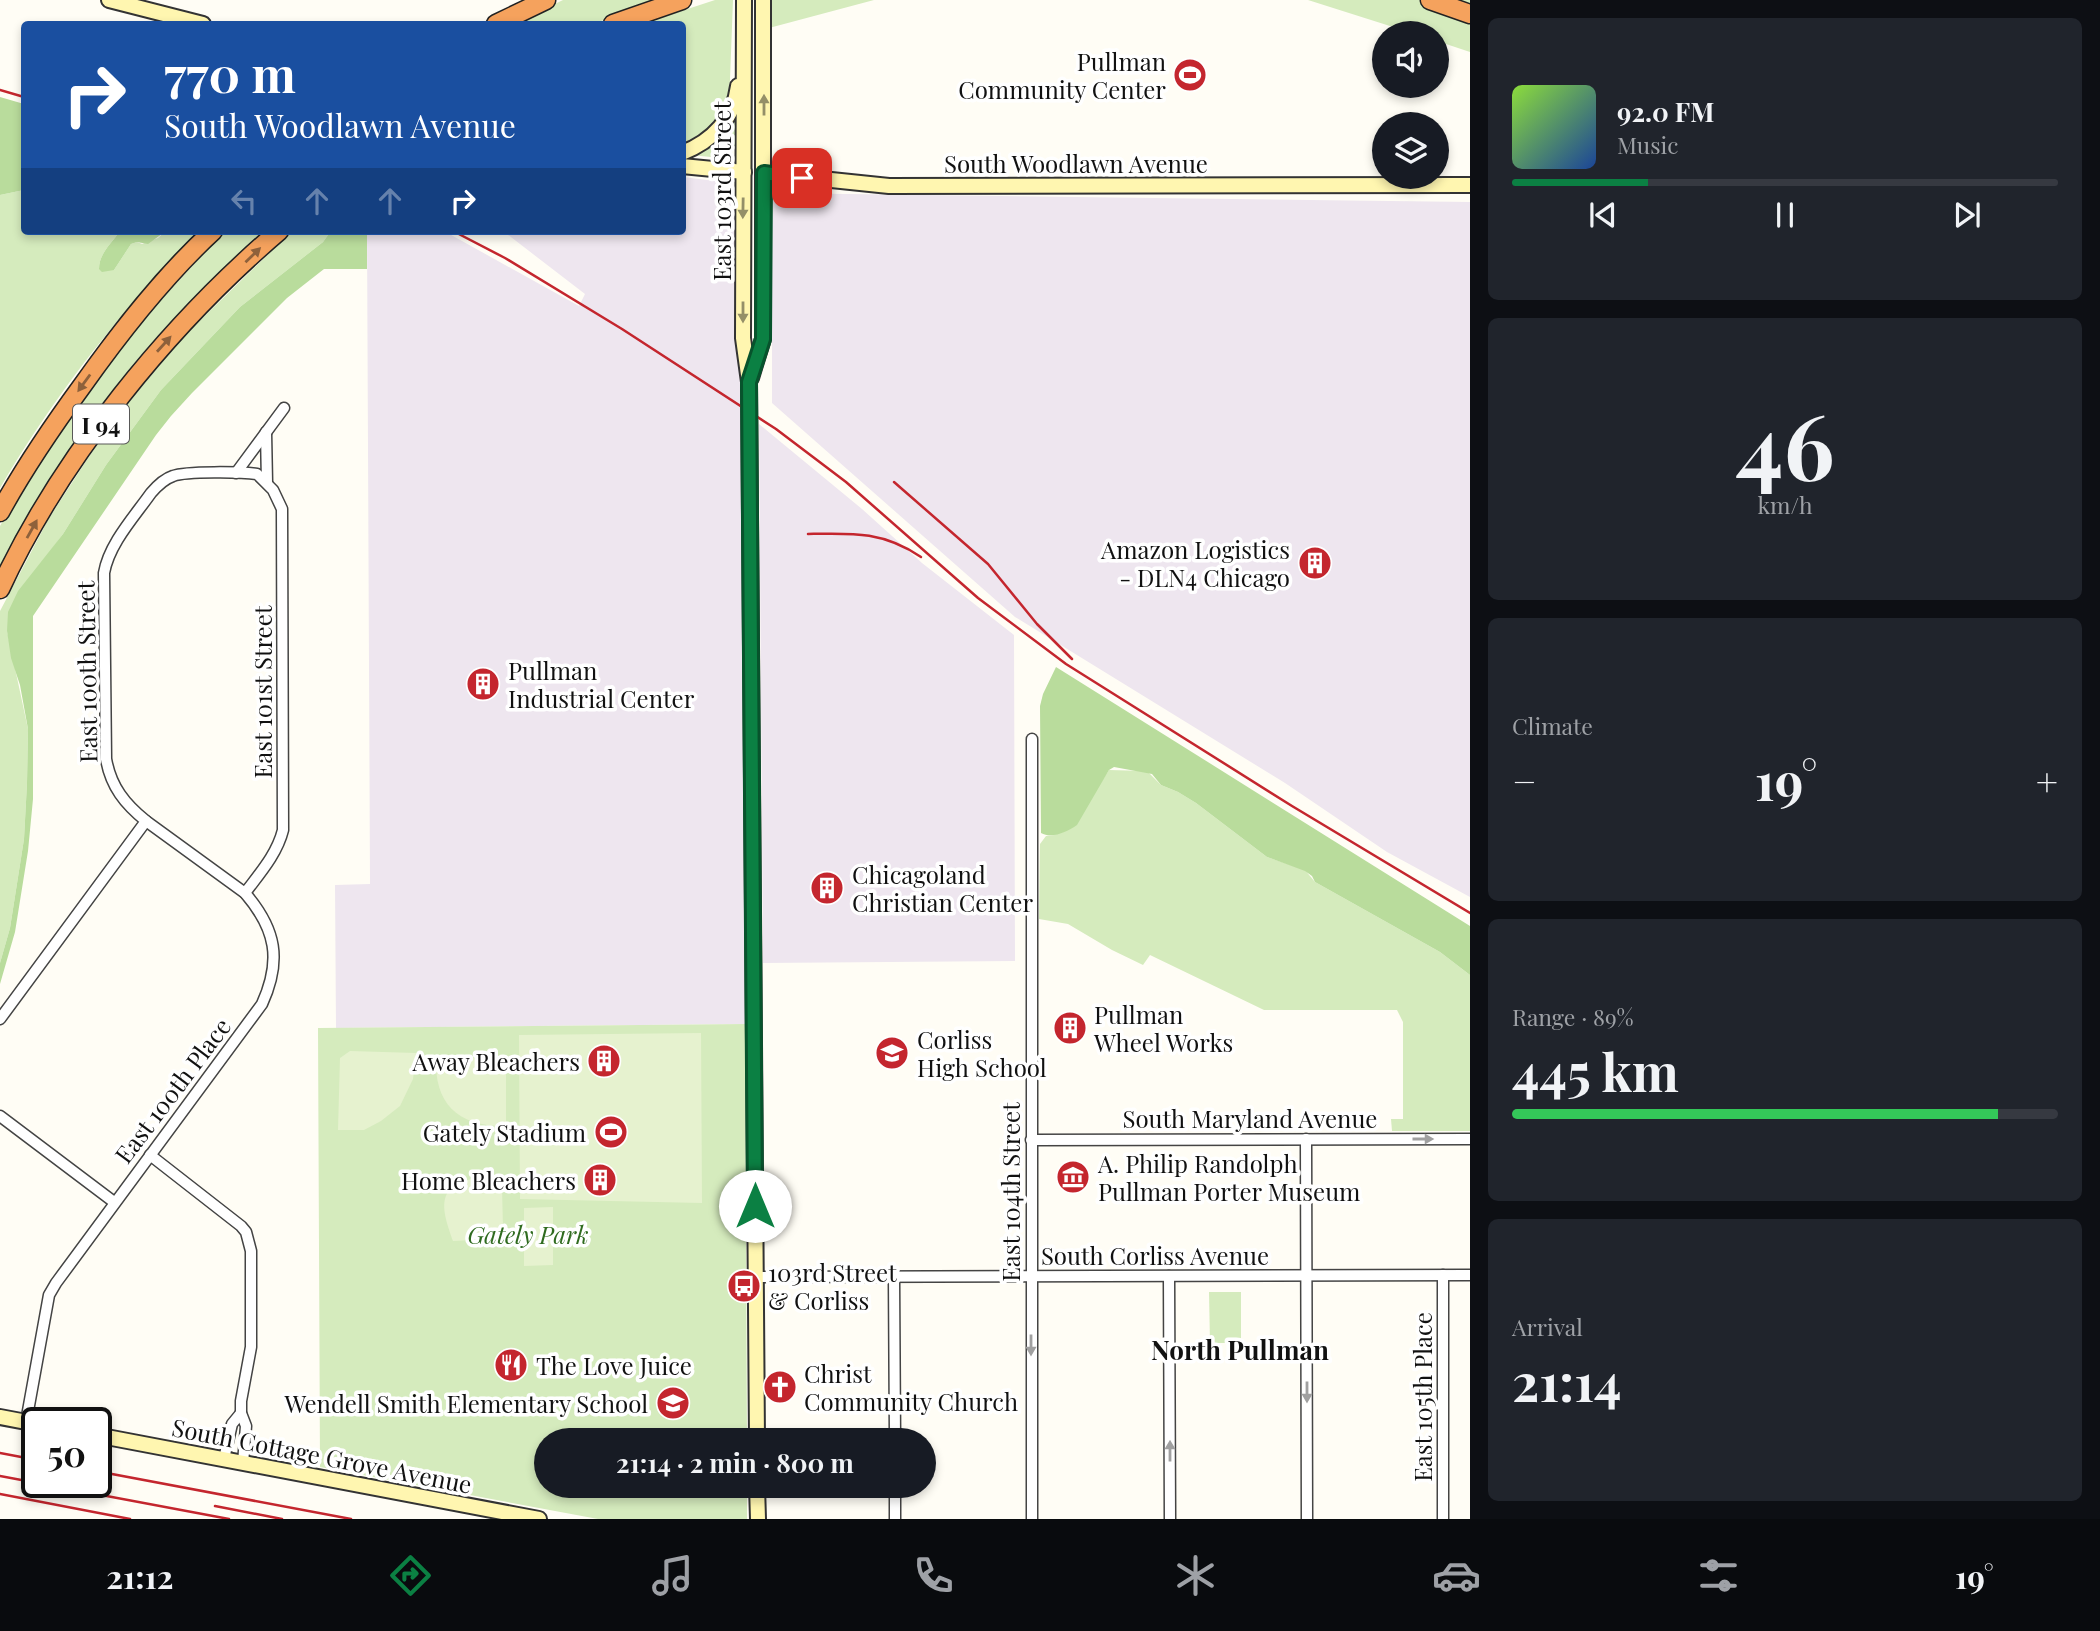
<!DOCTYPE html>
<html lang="en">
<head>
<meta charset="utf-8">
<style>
	:root { --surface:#171b24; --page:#20242c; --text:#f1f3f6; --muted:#9ea1a6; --line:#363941; --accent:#0b8043 }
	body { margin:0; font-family:"Playfair Display",serif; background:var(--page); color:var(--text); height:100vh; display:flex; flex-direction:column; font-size:26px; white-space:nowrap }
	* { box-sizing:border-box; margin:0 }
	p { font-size:23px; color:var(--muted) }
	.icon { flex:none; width:38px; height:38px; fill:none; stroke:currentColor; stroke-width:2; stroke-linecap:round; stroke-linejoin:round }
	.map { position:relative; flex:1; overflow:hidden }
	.sheet { display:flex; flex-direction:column; gap:18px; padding:18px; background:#0d0f14; width:630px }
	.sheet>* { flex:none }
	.banner { position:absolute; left:21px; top:21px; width:665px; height:214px; border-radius:7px; box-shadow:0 4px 10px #0003; background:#1a4fa0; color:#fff; overflow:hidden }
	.buttons { position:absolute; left:1372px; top:21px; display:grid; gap:14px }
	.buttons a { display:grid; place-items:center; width:77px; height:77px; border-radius:50%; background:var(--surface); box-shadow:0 4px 10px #0003; font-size:35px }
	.speed { position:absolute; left:21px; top:1407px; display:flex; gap:14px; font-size:35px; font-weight:700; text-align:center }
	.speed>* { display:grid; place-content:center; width:91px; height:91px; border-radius:50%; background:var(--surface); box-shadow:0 4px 10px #0003; line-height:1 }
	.speed .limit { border:4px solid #111; border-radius:10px; background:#fff; color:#111 }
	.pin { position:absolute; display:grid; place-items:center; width:60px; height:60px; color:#fff; margin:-30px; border-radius:14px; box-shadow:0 4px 10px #0006 }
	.me { position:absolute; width:77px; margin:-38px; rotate:0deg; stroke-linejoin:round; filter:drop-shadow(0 0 5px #0008) }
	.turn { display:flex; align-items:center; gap:24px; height:147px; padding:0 28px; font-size:32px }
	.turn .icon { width:91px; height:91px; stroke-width:2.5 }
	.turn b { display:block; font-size:49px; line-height:60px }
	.lanes { display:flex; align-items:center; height:66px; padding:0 28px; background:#0003; justify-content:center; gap:35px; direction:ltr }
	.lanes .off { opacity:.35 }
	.big { font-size:52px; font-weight:700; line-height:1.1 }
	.sheet .widget { flex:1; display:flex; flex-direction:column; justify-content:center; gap:10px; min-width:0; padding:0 24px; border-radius:10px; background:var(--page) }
	.sheet .dial { align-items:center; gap:0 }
	.dial b { font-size:91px; line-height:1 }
	.song { display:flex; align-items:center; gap:21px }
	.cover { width:84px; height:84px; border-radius:10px; background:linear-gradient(135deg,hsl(90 70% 55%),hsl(220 70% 35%)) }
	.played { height:7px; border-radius:4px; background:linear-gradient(90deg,var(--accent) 25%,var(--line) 25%) }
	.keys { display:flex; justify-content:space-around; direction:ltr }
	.heat { display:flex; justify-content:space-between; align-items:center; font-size:38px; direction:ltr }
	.charge { height:10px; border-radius:5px; background:linear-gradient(90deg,#34c759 89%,var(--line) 0) }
	.trip { position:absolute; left:534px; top:1428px; width:402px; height:70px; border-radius:35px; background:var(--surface); box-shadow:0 4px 10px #0003; font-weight:700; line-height:70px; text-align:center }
	.dock { display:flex; height:112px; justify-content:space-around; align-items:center; background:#090b0e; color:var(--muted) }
	.dock .icon { width:49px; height:49px }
	.dock .active { color:var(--accent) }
	.dock b { font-size:32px; color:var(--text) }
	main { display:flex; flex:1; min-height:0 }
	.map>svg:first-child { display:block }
	.industrial { fill:#eee6ef }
	.green { fill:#d5ebbd }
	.forest { fill:#b9dc9c }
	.pitch { fill:#e6f2cf }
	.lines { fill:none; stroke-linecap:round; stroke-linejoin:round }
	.street-casing { stroke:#444; stroke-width:13 }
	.secondary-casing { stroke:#333; stroke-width:18 }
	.highway-casing { stroke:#222; stroke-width:21 }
	.street { stroke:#fff; stroke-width:10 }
	.secondary { stroke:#fff6b0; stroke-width:14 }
	.highway { stroke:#f5a25d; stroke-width:18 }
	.rail { stroke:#c4262e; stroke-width:2.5 }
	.oneway { fill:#948f68 }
	.oneway2 { fill:#8e613b }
	.oneway3 { fill:#a0a0a0 }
	.route-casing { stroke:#07532c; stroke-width:18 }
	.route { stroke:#0b8043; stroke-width:12 }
	.labels { text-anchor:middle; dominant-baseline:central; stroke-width:7; stroke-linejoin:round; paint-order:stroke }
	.shield { fill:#fff; stroke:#585858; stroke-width:2 }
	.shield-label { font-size:23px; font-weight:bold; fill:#111 }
	.poi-label { font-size:24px; fill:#111; stroke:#fff; text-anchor:start }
	.street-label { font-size:24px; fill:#111; stroke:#fff }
	.park-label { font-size:24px; font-style:italic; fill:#2f6b1f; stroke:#fff }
	.neighbourhood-label { font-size:26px; font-weight:bold; fill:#111; stroke:#fff }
</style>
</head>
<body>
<main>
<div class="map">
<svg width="1470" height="1519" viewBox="0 0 1470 1519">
	<rect width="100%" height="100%" fill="#fffdf5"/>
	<g class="industrial">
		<path d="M683 177 723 182 729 186 737 202 738 318 742 399 745 1024 336 1028 335 885 370 884 367 231H444L579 306 585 294 503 231H682Z"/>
		<path d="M772 193 1470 202V897L1387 852 1285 783 1015 617 772 403Z"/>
		<path d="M759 424 862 509 922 563 1014 635 1015 961 763 963Z"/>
	</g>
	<g class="green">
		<path d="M563 0H657L593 24H514Z"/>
		<path d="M715 0H733L729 106 720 123 683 148 682 24H642Z"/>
		<path d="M769 0H874L769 28Z"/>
		<path d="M1308 0H1470V52L1437 41V33H1412Z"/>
		<path d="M735 118V146L733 147 731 159 691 155Z"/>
		<path d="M24 190V231H120C112 243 99 253 99 269L114 270 131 244 137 242 142 244 158 238 166 231H199C123 308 55 394 0 488V195Z"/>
		<path d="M225 231H266C228 266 190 301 155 339 94 408 42 487 0 569V526L16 498 78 402 145 317Z"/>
		<path d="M292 231H331L323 242 240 307 161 390 106 465 63 534 46 557 7 631 28 729 27 783 24 839 10 928 0 963V611L49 518 90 455 124 408 183 337Z"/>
		<path d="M1109 770 1147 771 1161 785 1178 792 1196 803 1267 857 1305 870 1315 882 1440 952 1470 975V1131H1392L1391 1119H1403V1022L1397 1010H1264L1150 955 1143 965 1112 950 1068 924 1039 919 1040 844 1046 836 1054 835 1100 784Z"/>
		<path d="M745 1024 747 1440H546V1486H747V1519H598L320 1467 318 1028Z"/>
		<path d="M1209 1292H1241V1343H1210Z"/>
	</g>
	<g class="forest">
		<path d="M0 97 24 104V190L0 195Z"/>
		<path d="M120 231H166L148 244 137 242 131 244 114 270 102 272 99 269C99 253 112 243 120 231Z"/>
		<path d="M331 231H367V269H324L287 298 192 393 171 416 156 435 33 616V799L28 851 15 932 0 984V963L10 928 24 839 27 783 28 729 20 685 11 658 7 631 8 612 18 591 63 534 106 465 161 390 240 307 323 242Z"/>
		<path d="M1056 667 1470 926V975L1440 952 1315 882 1312 876 1305 871 1267 857 1196 803 1178 792 1161 785 1152 774 1114 767 1109 770 1077 825C1067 832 1052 839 1041 833L1040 706 1043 694Z"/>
	</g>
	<g class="pitch">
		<path d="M701 1033 702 1203 520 1199 519 1035Z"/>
		<path d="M350 1051 416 1053 413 1079 400 1106 381 1121 364 1130H338L340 1058Z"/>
		<path d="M436 1057 501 1059 506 1064V1126C458 1127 434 1104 436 1057Z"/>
		<path d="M472 1179 502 1187 503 1229 494 1239 453 1241C443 1212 434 1187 472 1179Z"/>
		<path d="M553 1207V1265L524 1266V1208Z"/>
	</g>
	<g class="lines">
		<defs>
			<g id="street">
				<path d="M266 432 267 483"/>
				<path d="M236 473 284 408"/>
				<path d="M1032 739V1519"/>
				<path d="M0 1019 146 821C125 804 111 787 106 759L104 573C109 544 134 517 151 493 157 486 164 479 173 476 186 471 242 472 257 474L273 490 282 509 283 830C277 854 260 873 245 893"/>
				<path d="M0 1116 114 1202"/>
				<path d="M1306 1139 1307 1519"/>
				<path d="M1031 1140 1470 1139"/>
				<path d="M150 1155 241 1226 246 1232 251 1251V1347L241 1401V1413L246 1426 243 1463"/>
				<path d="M1443 1275V1519"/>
				<path d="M1169 1276 1170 1519"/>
				<path d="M756 1277 1470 1275"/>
				<path d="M894 1277 895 1440"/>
				<path d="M26 1422 49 1295 56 1283 262 1004C282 960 276 929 245 893L146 821"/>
				<path d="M224 1459 232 1424 241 1413"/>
				<path d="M895 1486V1519"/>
			</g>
			<g id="secondary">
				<path d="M109 0 203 24"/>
				<path d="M744 0 743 338 749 382 757 1440"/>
				<path d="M682 153C713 141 734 118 738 86"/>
				<path d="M682 166 744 172"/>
				<path d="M764 173 889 186 1470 185"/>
				<path d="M751 378 763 339V0"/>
				<path d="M0 1417 37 1424"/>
				<path d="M96 1435 539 1519"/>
				<path d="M757 1486 758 1519"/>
			</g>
			<g id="highway">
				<path d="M1430 0 1470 14"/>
				<path d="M496 24 546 0"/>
				<path d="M613 24 682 0"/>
				<path d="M0 512C24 468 52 427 82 386 121 331 163 277 213 231"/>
				<path d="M0 589C61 457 169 325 279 231"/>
			</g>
		</defs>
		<use href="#street" class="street-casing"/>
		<use href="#secondary" class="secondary-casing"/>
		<use href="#highway" class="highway-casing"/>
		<use href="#street" class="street"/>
		<use href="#secondary" class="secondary"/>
		<use href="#highway" class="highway"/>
		<g class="rail">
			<path d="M0 90 24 97"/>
			<path d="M453 231 505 258 622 329 776 429 846 482 978 598 1066 664 1292 806 1470 913"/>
			<path d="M894 482 988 564 1037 624 1072 659"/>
			<path d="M808 534C852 533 883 531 921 557"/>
			<path d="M0 1453 37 1460"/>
			<path d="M96 1471 351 1519"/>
			<path d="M0 1476 229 1519"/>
			<path d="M0 1494 130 1519"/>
			<path d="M215 1506 282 1519"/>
		</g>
	</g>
	<defs><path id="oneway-solid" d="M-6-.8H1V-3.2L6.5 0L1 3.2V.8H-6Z" transform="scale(1.75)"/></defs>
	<g class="oneway">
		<use href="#oneway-solid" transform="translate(764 105) rotate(-90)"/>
		<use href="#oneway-solid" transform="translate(743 208) rotate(91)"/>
		<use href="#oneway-solid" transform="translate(743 312) rotate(90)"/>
	</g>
	<g class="oneway2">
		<use href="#oneway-solid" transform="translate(253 255) rotate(-44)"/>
		<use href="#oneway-solid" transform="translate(164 344) rotate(-48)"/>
		<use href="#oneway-solid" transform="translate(84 383) rotate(126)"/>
		<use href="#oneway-solid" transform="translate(32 529) rotate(-61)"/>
	</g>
	<g class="oneway3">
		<use href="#oneway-solid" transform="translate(1423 1139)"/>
		<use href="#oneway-solid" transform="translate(1031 1345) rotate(90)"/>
		<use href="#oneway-solid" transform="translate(1307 1392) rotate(90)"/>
		<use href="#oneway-solid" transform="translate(1170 1451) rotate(-90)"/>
	</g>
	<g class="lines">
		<defs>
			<path id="route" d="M755 1206 749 382 763 339 764 173 802 178"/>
		</defs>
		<use href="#route" class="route-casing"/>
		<use href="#route" class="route"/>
	</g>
	<defs>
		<symbol id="stadium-disc" viewBox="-11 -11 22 22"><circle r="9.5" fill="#c4262e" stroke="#fff"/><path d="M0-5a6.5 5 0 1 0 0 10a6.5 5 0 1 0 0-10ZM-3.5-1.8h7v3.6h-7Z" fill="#fff"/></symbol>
		<symbol id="building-disc" viewBox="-11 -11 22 22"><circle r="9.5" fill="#c4262e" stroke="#fff"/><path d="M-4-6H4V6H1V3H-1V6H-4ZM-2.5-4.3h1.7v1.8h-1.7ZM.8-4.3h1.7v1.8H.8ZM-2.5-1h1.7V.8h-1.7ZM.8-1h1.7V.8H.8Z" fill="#fff"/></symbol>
		<symbol id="school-disc" viewBox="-11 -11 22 22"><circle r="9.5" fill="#c4262e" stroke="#fff"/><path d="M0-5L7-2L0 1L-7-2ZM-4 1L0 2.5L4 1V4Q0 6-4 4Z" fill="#fff"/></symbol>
		<symbol id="museum-disc" viewBox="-11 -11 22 22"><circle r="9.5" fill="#c4262e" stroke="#fff"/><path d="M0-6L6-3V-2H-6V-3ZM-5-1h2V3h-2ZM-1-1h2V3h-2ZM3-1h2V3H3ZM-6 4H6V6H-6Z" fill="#fff"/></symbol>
		<symbol id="bus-disc" viewBox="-11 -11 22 22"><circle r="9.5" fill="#c4262e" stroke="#fff"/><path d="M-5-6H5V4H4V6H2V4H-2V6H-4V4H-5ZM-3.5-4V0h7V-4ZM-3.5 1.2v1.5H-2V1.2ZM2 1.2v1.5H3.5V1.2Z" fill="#fff"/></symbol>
		<symbol id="restaurant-disc" viewBox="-11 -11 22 22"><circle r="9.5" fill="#c4262e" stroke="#fff"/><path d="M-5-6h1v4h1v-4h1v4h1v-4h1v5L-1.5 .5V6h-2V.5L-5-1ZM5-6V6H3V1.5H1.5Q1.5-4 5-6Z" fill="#fff"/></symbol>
		<symbol id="church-disc" viewBox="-11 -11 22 22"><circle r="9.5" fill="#c4262e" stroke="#fff"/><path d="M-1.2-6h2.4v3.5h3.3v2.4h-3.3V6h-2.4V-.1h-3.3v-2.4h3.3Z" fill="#fff"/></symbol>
	</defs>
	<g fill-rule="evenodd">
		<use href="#stadium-disc" x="1171" y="56" width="38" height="38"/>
		<use href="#building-disc" x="1296" y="544" width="38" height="38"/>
		<use href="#building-disc" x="464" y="665" width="38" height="38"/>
		<use href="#building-disc" x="808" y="869" width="38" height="38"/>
		<use href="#building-disc" x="1051" y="1009" width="38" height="38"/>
		<use href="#school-disc" x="873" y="1034" width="38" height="38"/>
		<use href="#building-disc" x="585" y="1042" width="38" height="38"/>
		<use href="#stadium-disc" x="592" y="1113" width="38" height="38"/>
		<use href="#museum-disc" x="1054" y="1158" width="38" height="38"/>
		<use href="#building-disc" x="581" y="1161" width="38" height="38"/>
		<use href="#bus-disc" x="725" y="1267" width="38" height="38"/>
		<use href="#restaurant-disc" x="492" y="1346" width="38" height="38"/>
		<use href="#church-disc" x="761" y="1368" width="38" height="38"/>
		<use href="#school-disc" x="654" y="1384" width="38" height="38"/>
	</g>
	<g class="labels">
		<rect class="shield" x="73" y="404.5" width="56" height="39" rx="5"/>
		<g class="shield-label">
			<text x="101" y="424">I 94</text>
		</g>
		<g class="poi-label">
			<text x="1166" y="61" text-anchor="end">Pullman<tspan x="1166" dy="28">Community Center</tspan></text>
			<text x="1290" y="549" text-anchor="end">Amazon Logistics<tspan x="1290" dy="28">- DLN4 Chicago</tspan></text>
			<text x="508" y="670">Pullman<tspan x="508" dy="28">Industrial Center</tspan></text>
			<text x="852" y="874">Chicagoland<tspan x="852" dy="28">Christian Center</tspan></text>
			<text x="1094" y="1014">Pullman<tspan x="1094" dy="28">Wheel Works</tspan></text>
			<text x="917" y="1039">Corliss<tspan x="917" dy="28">High School</tspan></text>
			<text x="580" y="1061" text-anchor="end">Away Bleachers</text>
			<text x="586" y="1132" text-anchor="end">Gately Stadium</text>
			<text x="1098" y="1163">A. Philip Randolph<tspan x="1098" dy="28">Pullman Porter Museum</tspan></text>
			<text x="576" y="1180" text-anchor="end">Home Bleachers</text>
			<text x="768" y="1272">103rd Street<tspan x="768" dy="28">&amp; Corliss</tspan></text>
			<text x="536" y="1365">The Love Juice</text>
			<text x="804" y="1373">Christ<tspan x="804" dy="28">Community Church</tspan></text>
			<text x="648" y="1403" text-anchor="end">Wendell Smith Elementary School</text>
		</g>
		<g class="street-label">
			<text x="1076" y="163">South Woodlawn Avenue</text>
			<text transform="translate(721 191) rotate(-90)">East 103rd Street</text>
			<text transform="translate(86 672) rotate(-91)">East 100th Street</text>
			<text transform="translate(262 692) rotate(-90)">East 101st Street</text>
			<text transform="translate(172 1090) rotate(-53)">East 100th Place</text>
			<text x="1250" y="1118">South Maryland Avenue</text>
			<text transform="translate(1010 1192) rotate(-90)">East 104th Street</text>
			<text x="1155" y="1255">South Corliss Avenue</text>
			<text transform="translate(1422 1397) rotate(-90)">East 105th Place</text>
			<text transform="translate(322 1455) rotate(11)">South Cottage Grove Avenue</text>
		</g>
		<g class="park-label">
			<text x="528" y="1234">Gately Park</text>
		</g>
		<g class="neighbourhood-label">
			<text x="1240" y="1349">North Pullman</text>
		</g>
	</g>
</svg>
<div class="buttons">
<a><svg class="icon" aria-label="sound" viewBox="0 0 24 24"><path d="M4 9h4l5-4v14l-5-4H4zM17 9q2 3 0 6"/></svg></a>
<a><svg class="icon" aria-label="layers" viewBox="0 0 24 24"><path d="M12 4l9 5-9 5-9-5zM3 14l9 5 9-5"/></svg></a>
</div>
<div class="speed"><div class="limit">50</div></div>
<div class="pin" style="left:802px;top:178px;background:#d93025"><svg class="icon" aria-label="arrive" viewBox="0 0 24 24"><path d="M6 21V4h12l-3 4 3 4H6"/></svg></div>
<svg class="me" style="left:755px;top:1206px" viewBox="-20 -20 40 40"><circle r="19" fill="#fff"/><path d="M0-13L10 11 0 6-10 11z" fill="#0b8043"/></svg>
<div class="trip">21:14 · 2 min · 800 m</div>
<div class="banner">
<div class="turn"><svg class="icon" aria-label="right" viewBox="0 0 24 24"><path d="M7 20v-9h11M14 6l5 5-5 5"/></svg><div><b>770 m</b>South Woodlawn Avenue</div></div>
<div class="lanes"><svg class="icon off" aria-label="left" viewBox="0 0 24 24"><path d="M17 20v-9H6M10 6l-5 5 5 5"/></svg><svg class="icon off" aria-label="ahead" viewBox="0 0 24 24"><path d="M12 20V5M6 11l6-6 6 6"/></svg><svg class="icon off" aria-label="ahead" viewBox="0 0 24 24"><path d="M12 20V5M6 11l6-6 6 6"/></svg><svg class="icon" aria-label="right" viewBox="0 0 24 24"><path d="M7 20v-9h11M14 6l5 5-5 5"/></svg></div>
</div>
</div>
<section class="sheet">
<div class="widget">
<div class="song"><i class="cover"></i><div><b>92.0 FM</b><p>Music</p></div></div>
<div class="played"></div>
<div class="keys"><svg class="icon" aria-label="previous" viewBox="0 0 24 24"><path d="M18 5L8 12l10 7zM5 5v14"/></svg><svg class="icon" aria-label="pause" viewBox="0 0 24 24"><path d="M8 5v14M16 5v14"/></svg><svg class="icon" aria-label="next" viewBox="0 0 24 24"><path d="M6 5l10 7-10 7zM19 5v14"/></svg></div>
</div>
<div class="widget dial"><b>46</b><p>km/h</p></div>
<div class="widget"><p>Climate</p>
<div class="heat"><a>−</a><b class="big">19°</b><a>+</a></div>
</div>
<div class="widget"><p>Range · 89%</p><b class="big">445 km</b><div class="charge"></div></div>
<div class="widget"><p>Arrival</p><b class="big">21:14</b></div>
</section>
</main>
<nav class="dock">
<b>21:12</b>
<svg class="icon active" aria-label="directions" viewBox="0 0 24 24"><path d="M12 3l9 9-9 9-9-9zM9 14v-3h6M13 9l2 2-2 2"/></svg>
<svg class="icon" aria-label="music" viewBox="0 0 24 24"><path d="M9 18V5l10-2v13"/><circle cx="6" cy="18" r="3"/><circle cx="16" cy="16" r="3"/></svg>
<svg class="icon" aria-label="phone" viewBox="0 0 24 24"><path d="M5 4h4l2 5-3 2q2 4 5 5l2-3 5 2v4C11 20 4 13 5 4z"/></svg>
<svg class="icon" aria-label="climate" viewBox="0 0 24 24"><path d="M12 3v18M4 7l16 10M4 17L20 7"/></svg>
<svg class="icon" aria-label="car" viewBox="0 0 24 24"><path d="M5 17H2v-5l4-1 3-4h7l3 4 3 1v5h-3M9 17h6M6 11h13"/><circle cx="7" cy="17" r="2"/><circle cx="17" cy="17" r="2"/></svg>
<svg class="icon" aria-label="filters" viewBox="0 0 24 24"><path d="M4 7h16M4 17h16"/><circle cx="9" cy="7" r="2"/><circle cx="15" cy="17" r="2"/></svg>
<b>19°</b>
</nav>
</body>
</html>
